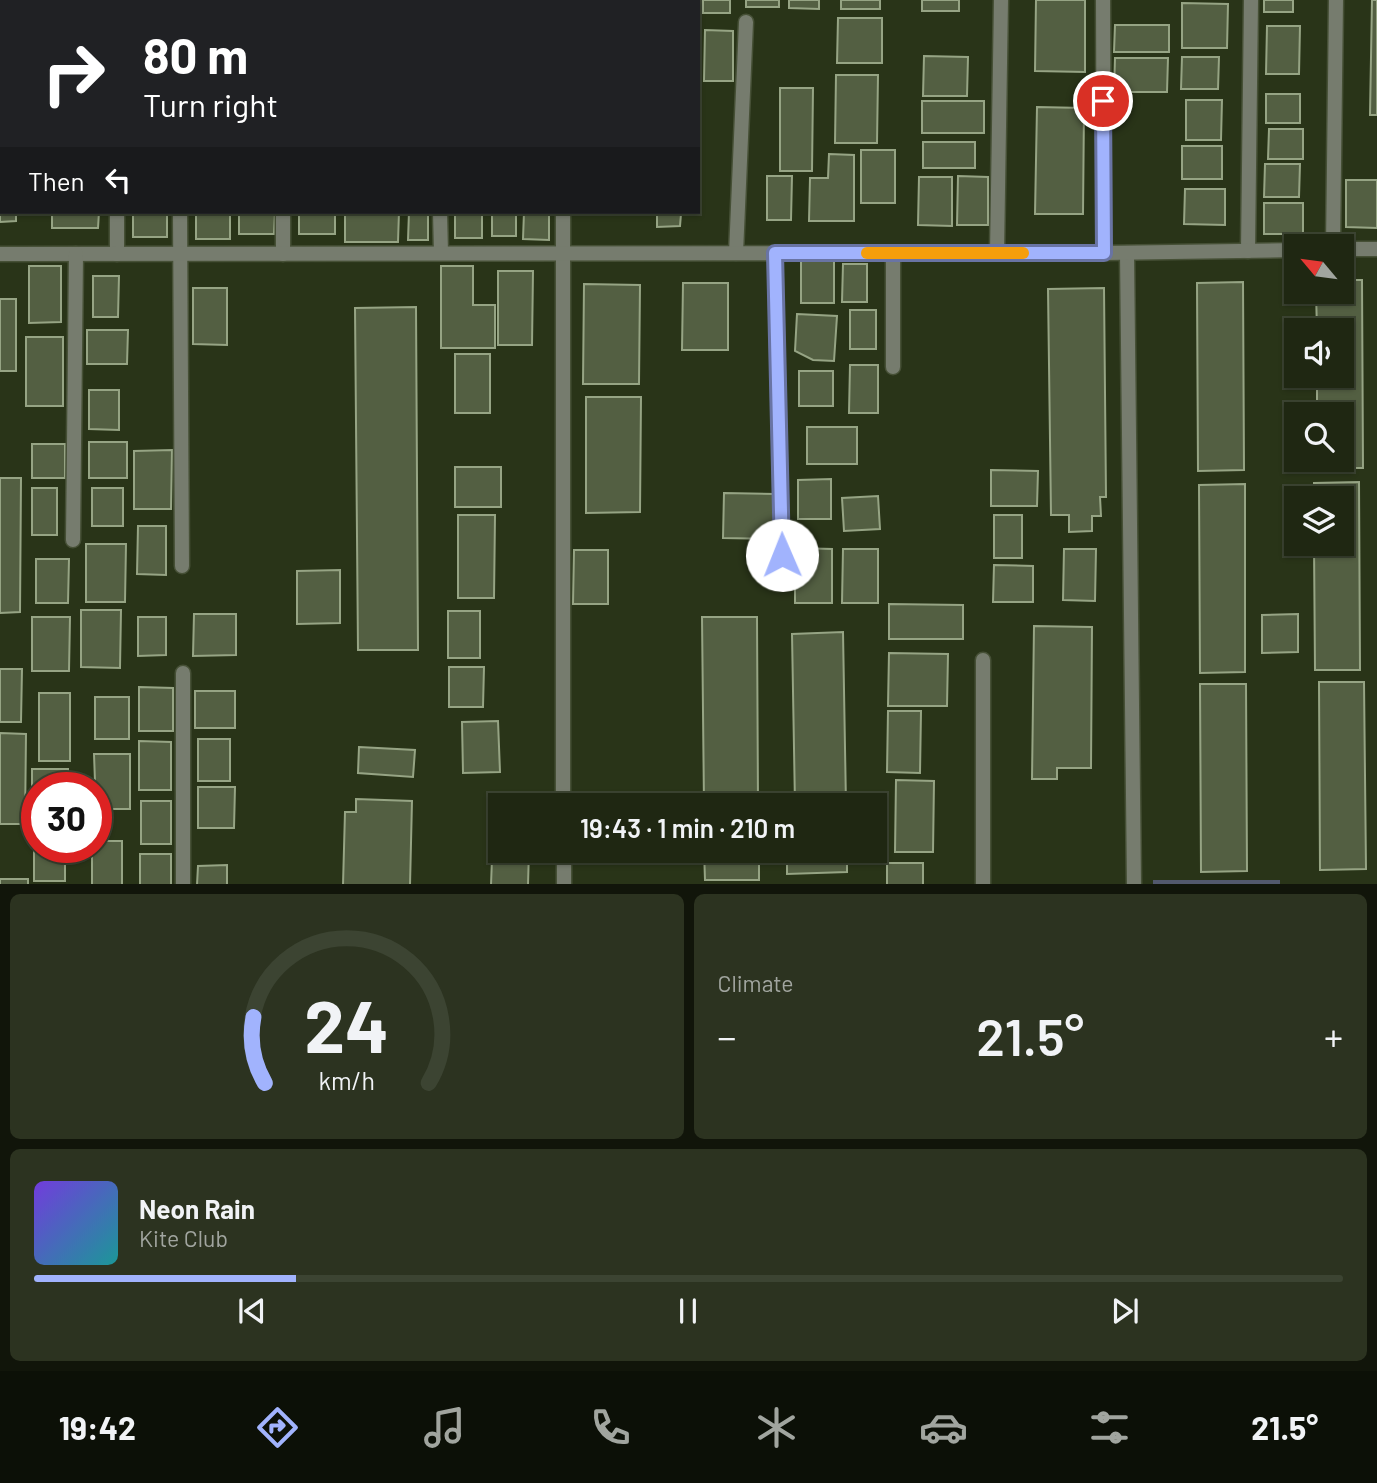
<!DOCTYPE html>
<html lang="en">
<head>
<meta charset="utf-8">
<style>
	:root { --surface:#1f2712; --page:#2c3320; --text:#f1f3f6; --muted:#a1a59f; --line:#3c4432; --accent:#a1b3fd }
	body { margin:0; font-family:Barlow,sans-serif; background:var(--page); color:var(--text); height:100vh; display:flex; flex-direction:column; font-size:26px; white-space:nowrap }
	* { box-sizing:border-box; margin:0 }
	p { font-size:23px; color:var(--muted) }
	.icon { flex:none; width:38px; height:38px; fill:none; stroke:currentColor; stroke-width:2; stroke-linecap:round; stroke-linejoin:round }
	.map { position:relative; height:884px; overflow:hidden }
	.panel { display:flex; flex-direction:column; gap:10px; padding:10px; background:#11150a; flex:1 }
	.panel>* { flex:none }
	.hud { position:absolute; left:0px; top:0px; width:700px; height:214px; box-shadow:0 2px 5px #0004,0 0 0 2px var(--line); background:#202124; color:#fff; overflow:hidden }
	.needle { width:46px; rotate:299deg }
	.tools { position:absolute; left:1284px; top:234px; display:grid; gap:14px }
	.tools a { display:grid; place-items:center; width:70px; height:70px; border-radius:0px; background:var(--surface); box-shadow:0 2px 5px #0004,0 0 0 2px var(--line); font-size:35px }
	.speed { position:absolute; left:21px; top:772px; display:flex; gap:14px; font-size:35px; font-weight:700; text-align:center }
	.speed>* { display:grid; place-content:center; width:91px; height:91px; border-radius:50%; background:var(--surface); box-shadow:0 2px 5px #0004,0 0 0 2px var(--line); line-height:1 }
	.speed .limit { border:10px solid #d22; background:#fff; color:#111 }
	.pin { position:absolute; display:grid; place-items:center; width:60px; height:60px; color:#fff; margin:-30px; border:4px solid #fff; border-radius:50%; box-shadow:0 2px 7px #0007 }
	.me { position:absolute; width:77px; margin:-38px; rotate:359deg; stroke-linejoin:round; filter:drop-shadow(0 0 5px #0008) }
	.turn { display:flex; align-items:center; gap:24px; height:147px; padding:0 28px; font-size:32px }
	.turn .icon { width:91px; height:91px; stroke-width:2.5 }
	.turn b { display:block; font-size:49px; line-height:60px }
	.then { display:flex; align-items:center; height:66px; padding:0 28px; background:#0003; gap:14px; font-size:26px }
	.big { font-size:52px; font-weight:600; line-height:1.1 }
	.panel .card { flex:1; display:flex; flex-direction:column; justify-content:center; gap:10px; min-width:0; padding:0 24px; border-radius:10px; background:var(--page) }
	.panel .dial { align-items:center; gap:0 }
	.dial svg { height:182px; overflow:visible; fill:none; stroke:var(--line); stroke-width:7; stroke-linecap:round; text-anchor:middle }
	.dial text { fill:var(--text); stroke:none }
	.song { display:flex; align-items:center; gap:21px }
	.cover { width:84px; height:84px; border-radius:10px; background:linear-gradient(135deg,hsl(260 70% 55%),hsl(180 70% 35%)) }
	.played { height:7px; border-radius:4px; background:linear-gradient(90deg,var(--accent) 20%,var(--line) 20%) }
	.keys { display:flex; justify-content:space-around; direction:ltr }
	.heat { display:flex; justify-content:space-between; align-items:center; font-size:38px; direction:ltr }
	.panel .tiles { flex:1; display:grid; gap:10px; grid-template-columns:1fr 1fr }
	.card:last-child { grid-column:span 2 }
	.trip { position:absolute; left:488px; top:793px; width:399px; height:70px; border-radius:0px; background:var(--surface); box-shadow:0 2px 5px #0004,0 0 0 2px var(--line); font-weight:600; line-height:70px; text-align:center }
	.menu { display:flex; height:112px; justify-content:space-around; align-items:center; background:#0c1007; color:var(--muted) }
	.menu .icon { width:49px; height:49px }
	.menu .current { color:var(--accent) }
	.menu b { font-size:32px; color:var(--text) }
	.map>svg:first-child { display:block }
	.green { fill:#52586d }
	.building { fill:#535f42; stroke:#96a484; stroke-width:2 }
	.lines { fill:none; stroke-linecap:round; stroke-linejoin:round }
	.street-casing { stroke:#465036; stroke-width:17 }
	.street { stroke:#767c6e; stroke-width:14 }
	.route-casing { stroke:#6974a4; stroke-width:18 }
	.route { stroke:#a1b3fd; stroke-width:12 }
	.slow { stroke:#f59e0b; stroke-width:12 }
</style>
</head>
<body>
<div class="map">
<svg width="1377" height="885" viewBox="0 0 1377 885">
	<rect width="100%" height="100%" fill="#293418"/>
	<path class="green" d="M1153 880H1280V884L1153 885Z"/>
	<g class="building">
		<rect x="134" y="0" width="44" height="2"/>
		<rect x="348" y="0" width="69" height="2"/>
		<rect x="703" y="0" width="27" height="13"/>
		<rect x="746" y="0" width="33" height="7"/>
		<path d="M789 0H819V9L789 8Z"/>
		<rect x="841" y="0" width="39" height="9"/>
		<rect x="922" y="0" width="37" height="11"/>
		<path d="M1036 0H1085V72L1035 71Z"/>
		<rect x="1264" y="0" width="29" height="12"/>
		<path d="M1372 0H1377V115H1370Z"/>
		<path d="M1182 3 1228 4 1227 48H1182Z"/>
		<path d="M838 18H882V63H837Z"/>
		<rect x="0" y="23" width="2" height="46"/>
		<path d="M1115 25H1169V52H1114Z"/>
		<path d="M1267 26H1300L1299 74H1266Z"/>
		<path d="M705 30 733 31V81H704Z"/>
		<path d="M924 56 968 57 967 96H923Z"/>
		<path d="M1182 57H1219L1218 89H1181Z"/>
		<path d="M1115 58H1168L1167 92H1114Z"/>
		<path d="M836 75H878L877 143H835Z"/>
		<path d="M780 88H813L812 171H780Z"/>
		<rect x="1266" y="94" width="34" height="29"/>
		<path d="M1186 100H1222L1221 140H1186Z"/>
		<rect x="922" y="101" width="62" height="32"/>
		<path d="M1037 107 1084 108 1083 214H1035Z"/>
		<path d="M0 121 2 212H16V221L0 222Z"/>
		<path d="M1269 129H1303V159H1268Z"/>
		<rect x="923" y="142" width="52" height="26"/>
		<rect x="1182" y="146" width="40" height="33"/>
		<rect x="861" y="150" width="34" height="53"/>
		<path d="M829 154 854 155V221H809L810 178H828Z"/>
		<path d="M1265 164H1300L1299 197H1264Z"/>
		<path d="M767 176H792L791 220H767Z"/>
		<path d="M958 176 988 177V225H957Z"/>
		<path d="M919 177H952V226L918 225Z"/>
		<path d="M1346 180H1377V228L1346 227Z"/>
		<path d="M1185 189H1225V225L1184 224Z"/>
		<rect x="1264" y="203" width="39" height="31"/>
		<path d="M52 212H99L98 228H52Z"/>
		<rect x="133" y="212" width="34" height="25"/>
		<rect x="196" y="212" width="34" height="27"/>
		<path d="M239 212H275L274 234H239Z"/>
		<rect x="299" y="212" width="36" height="22"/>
		<path d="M345 212H399L398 242H345Z"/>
		<path d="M409 212H428V240H408Z"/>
		<rect x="455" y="212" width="27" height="26"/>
		<rect x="492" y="212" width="24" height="24"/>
		<path d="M524 212H549V240L523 239Z"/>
		<path d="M657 212H695V215L681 214 680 226 657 227Z"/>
		<rect x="801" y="260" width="33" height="43"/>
		<path d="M843 264H867V302H842Z"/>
		<path d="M29 266H61V322L29 323Z"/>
		<path d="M441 266H473V305H495V348H441Z"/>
		<path d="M498 271H533L532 345H498Z"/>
		<path d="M93 276H119L118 317H93Z"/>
		<path d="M1342 280H1362L1363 468H1317V460H1342V415H1317V376H1342V331H1317L1316 292H1342Z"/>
		<path d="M1243 282 1244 470 1198 471 1197 283Z"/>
		<path d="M683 283H728V350H682Z"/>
		<path d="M584 284 640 285 639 384H583Z"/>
		<path d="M193 288H227V345L193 344Z"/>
		<path d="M1104 288 1106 497H1100L1101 516H1092V531L1069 532V515H1051L1048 289Z"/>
		<rect x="0" y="299" width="16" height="72"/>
		<path d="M416 307 418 650H358L355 308Z"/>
		<rect x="850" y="310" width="26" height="39"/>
		<path d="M797 314 837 316 834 361 813 360 795 351Z"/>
		<path d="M87 330H128L127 364H87Z"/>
		<rect x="26" y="337" width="37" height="69"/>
		<rect x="455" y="354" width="35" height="59"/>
		<path d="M850 365H878V413H849Z"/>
		<rect x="799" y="371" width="34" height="35"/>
		<path d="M89 390H119V430L89 429Z"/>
		<path d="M586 397H641L640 512 586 513Z"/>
		<rect x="807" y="427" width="50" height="37"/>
		<rect x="89" y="442" width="38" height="36"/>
		<rect x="32" y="444" width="33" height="34"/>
		<path d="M172 450 171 509H134V451Z"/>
		<rect x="455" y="467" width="46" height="40"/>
		<path d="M991 470 1038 471 1037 506H991Z"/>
		<path d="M0 478H21L20 612 0 613Z"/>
		<path d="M831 479V519H798V480Z"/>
		<path d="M1359 482 1360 670H1315L1314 544H1342V499H1314V483Z"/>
		<path d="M1245 484V672L1200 673 1199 485Z"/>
		<rect x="32" y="488" width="25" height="47"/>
		<rect x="92" y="488" width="31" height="38"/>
		<path d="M724 493 776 494 775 539 723 538Z"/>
		<path d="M878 496 880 529 844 531 842 498Z"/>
		<path d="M458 515H495L494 598H458Z"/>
		<rect x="994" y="515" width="28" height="43"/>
		<path d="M138 526H166V575L137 574Z"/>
		<path d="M86 544H126L125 602H86Z"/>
		<path d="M795 548 832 549V603H795Z"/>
		<path d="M843 549H878V603H842Z"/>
		<path d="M1064 549H1096L1095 601 1063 600Z"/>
		<path d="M574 550H608V604H573Z"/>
		<path d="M36 559H69L68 603H36Z"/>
		<path d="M994 565 1033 566V602H993Z"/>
		<path d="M340 570V623L297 624V571Z"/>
		<path d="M889 604 963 605V639H889Z"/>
		<path d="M81 610H121L120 668 81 667Z"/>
		<rect x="448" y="611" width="32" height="47"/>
		<path d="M194 614H236V655L193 656Z"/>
		<path d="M1298 614V652L1262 653V615Z"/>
		<path d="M32 617H70L69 671H32Z"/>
		<path d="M138 617H166V655L138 656Z"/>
		<path d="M702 617H757L758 805H704Z"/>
		<path d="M1034 626 1092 627 1091 768H1057V779H1032Z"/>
		<path d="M843 632 846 805H795L792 634Z"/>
		<path d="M889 653 948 654 947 706H888Z"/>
		<path d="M449 667H484L483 707H449Z"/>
		<path d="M0 669H22L21 722H0Z"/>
		<path d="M1319 682H1364L1366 869 1320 870Z"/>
		<path d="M1200 684H1246L1247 871 1201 872Z"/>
		<path d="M139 687 173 688V731H139Z"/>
		<rect x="195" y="691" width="40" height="37"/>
		<rect x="39" y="693" width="31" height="68"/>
		<rect x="95" y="697" width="34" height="42"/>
		<path d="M888 711H921L920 773 887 772Z"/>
		<path d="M498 721 500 772 463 773 462 722Z"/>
		<path d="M0 733 26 734 25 824H0Z"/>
		<rect x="198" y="739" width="32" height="42"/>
		<path d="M139 741 171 742V790H139Z"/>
		<path d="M359 747 415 750 413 777 358 773Z"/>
		<path d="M94 754H130V809H96Z"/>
		<path d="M32 769H68V788H37V812H32Z"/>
		<path d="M896 780 934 781 933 852H895Z"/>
		<path d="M198 787H235L234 828H198Z"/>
		<path d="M356 799 412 801 410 885H343L345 812H356Z"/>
		<rect x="141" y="801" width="30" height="43"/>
		<path d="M34 830H37V847H65V881H34Z"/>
		<path d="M493 832H500V850H529L528 885H491Z"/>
		<path d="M96 841H122V885H92V847H96Z"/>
		<path d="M704 850H759V880H705Z"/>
		<path d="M796 850H847V872L787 874V863H796Z"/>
		<rect x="140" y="854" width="31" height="31"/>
		<rect x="887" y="863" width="36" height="22"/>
		<path d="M227 865V885H197L198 866Z"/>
		<rect x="0" y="879" width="28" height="6"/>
	</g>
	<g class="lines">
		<defs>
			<g id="street">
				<path d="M561 0V2"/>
				<path d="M1103 0 1104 253"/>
				<path d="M117 212V254"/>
				<path d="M180 212 182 566"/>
				<path d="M283 212V254"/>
				<path d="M440 212 441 253"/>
				<path d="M563 212V805"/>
				<path d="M1333 247 1336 0"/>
				<path d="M1342 249H1377"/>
				<path d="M1248 251 1251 0"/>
				<path d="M736 253 746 22"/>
				<path d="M775 253 782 555"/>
				<path d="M893 253V367"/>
				<path d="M997 253 1001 0"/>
				<path d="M1127 253 1134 885"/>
				<path d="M0 254 1104 253 1297 250"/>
				<path d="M73 540 76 254"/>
				<path d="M564 850V885"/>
				<path d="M183 885V673"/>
				<path d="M983 885V660"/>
			</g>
		</defs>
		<use href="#street" class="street-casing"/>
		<use href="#street" class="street"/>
	</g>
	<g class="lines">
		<defs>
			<path id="route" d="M782 555 775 253H1104L1103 101"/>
		</defs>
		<use href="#route" class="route-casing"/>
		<use href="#route" class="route"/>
		<path class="slow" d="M867 253H1023"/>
	</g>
</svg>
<div class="tools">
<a><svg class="needle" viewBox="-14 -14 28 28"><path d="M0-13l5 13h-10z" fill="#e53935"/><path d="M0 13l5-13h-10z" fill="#a1a59f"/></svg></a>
<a><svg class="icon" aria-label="sound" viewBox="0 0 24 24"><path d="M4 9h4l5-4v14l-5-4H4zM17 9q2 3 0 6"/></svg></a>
<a><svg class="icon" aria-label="search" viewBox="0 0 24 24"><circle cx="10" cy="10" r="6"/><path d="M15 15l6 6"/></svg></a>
<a><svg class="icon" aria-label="layers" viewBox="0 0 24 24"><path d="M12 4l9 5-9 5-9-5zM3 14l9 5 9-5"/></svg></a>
</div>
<div class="speed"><div class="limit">30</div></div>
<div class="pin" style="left:1103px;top:101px;background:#d93025"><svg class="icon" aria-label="arrive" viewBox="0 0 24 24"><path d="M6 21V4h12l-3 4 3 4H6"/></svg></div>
<svg class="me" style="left:782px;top:555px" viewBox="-20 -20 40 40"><circle r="19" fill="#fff"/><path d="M0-13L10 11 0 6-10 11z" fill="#a1b3fd"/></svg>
<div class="trip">19:43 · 1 min · 210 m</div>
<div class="hud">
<div class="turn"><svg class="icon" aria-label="right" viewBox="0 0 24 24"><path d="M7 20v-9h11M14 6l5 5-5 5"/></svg><div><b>80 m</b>Turn right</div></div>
<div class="then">Then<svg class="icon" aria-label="left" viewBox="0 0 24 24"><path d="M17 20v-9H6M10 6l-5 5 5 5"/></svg></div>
</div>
</div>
<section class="panel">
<div class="tiles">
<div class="card dial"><svg viewBox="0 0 100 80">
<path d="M14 69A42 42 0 1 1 86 69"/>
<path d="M14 69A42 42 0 0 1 9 40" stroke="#a1b3fd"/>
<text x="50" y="56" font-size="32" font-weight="700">24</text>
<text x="50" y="72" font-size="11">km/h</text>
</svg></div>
<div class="card"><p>Climate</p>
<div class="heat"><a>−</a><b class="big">21.5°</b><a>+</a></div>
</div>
<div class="card">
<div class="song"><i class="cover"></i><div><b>Neon Rain</b><p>Kite Club</p></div></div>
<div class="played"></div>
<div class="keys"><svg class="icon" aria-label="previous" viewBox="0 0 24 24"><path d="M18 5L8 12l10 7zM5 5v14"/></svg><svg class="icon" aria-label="pause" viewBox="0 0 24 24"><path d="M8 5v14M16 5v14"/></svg><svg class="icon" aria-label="next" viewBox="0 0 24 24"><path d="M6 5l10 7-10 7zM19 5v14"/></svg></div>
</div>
</div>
</section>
<nav class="menu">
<b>19:42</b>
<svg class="icon current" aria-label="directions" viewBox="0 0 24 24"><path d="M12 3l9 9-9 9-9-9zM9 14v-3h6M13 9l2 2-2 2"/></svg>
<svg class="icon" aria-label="music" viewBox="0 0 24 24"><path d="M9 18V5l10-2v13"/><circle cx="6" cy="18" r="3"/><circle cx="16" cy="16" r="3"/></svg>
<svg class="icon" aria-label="phone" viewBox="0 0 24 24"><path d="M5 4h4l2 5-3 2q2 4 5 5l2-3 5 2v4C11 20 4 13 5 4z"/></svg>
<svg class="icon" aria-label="climate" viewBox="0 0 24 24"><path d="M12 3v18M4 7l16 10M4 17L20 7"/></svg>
<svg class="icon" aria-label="car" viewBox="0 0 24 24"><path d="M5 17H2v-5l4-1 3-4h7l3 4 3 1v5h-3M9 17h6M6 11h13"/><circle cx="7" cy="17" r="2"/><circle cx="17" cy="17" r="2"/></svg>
<svg class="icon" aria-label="filters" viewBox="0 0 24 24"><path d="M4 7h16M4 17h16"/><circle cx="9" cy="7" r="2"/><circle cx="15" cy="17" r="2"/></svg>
<b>21.5°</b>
</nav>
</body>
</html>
